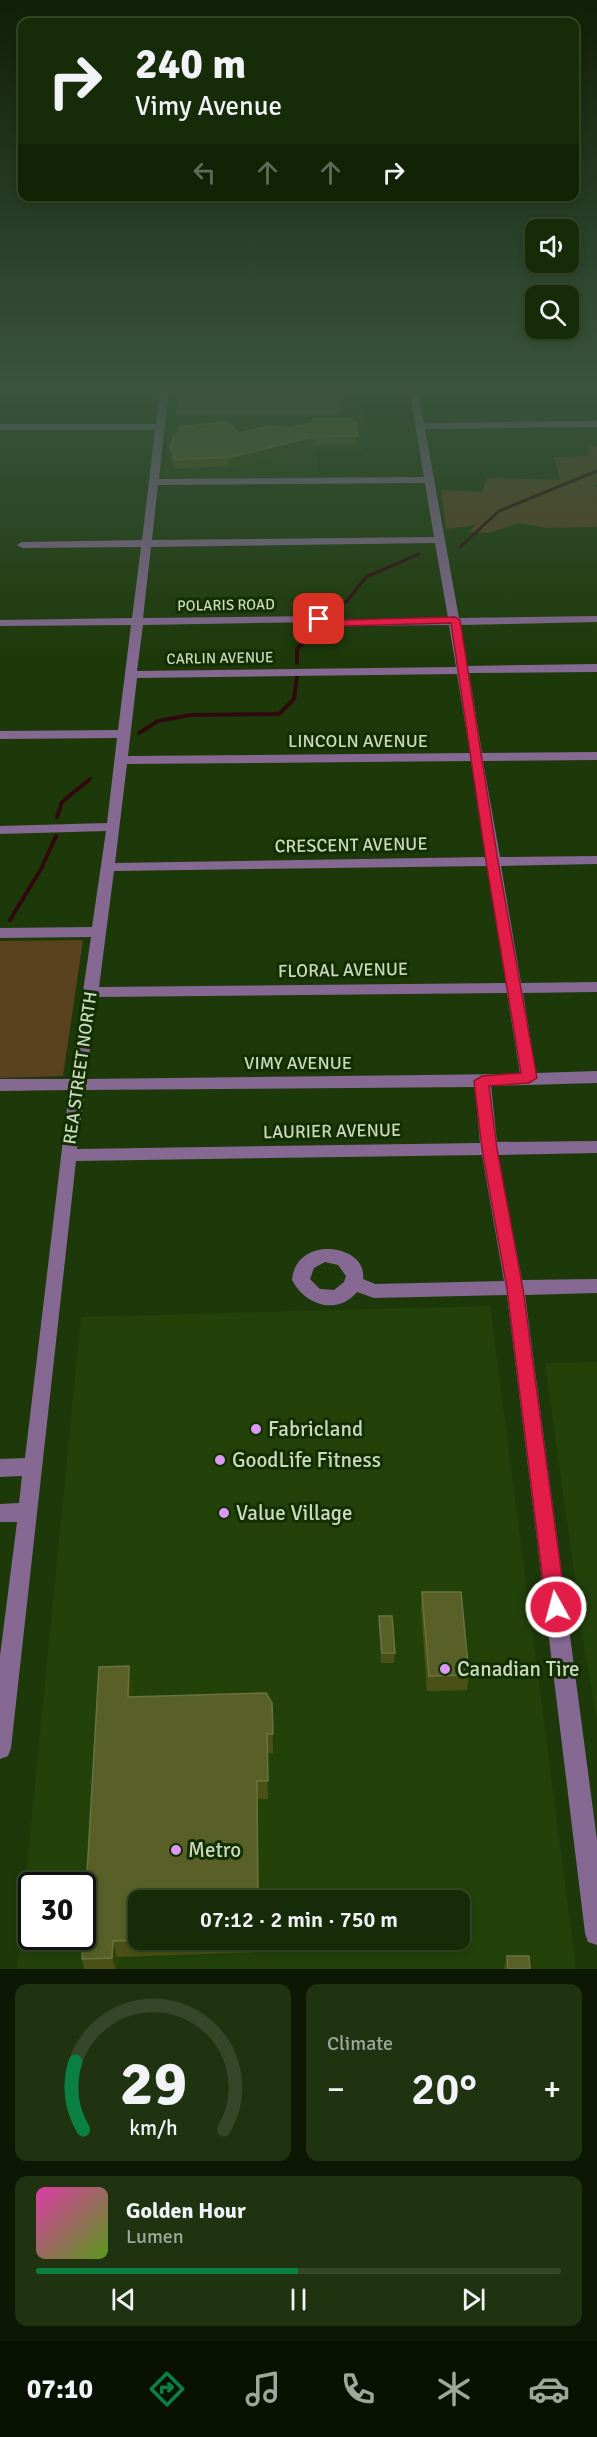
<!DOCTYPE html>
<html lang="en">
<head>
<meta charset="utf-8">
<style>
	:root { --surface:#162b07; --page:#1f3311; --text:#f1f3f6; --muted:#9ea79b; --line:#354728; --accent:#0b8043 }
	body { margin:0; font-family:Signika,sans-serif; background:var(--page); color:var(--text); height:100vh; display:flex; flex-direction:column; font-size:22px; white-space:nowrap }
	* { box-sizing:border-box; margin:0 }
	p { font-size:20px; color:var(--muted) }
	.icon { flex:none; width:33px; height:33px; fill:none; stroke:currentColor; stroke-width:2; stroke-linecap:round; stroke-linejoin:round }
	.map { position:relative; height:1969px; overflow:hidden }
	.panel { display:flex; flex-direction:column; gap:15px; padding:15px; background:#0c1804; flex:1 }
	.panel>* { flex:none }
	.guide { position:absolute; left:18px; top:18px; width:561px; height:183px; border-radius:12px; box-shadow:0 3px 9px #0003,0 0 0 2px var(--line); background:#162b07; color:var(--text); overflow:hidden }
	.fabs { position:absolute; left:525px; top:219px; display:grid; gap:12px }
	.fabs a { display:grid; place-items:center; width:54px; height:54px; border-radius:12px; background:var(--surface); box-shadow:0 3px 9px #0003,0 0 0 2px var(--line); font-size:30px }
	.speed { position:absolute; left:18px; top:1872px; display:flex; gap:12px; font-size:30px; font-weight:700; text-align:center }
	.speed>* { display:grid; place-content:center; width:78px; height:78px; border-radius:50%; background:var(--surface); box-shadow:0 3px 9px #0003,0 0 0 2px var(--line); line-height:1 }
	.speed .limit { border:3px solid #111; border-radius:9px; background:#fff; color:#111 }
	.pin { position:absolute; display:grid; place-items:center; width:51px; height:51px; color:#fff; margin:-26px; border-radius:12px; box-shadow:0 3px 9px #0006 }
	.me { position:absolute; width:66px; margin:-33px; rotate:353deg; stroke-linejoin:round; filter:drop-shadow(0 0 4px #0008) }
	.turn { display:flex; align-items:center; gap:21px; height:126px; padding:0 18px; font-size:27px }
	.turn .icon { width:78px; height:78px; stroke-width:2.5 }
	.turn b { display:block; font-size:42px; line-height:51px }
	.lanes { display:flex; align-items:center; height:57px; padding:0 18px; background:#0003; justify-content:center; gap:30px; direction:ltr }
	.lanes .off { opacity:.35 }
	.big { font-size:45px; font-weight:600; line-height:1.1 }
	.panel .widget { flex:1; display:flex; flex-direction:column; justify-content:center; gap:9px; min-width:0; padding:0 21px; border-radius:12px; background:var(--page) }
	.panel .dial { align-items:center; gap:0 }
	.dial svg { height:156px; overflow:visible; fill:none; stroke:var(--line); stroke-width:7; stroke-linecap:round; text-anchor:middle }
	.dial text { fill:var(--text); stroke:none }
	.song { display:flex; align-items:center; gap:18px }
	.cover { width:72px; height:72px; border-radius:9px; background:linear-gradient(135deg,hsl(320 70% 55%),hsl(90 70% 35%)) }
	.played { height:6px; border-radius:3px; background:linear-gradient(90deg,var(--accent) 50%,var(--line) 50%) }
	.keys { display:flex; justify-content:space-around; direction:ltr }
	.heat { display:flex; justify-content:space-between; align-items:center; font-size:33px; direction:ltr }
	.panel .tiles { flex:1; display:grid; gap:15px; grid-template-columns:1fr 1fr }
	.widget:last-child { grid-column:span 2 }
	.trip { position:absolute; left:128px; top:1890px; width:342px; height:60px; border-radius:12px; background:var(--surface); box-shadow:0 3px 9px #0003,0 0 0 2px var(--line); font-weight:600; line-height:60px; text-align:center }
	.menu { display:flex; height:96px; justify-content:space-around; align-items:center; background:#091103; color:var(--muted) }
	.menu .icon { width:42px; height:42px }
	.menu .current { color:var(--accent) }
	.menu b { font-size:27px; color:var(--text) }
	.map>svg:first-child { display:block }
	.built { fill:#22420a; fill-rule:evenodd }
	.green { fill:#5a421f }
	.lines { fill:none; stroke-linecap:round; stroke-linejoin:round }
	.stream-far1 { stroke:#30090f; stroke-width:3 }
	.stream { stroke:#30090f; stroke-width:4 }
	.minor { fill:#866993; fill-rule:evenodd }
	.wall { fill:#4b5116 }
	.shaded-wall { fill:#334109 }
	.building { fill:#586028; stroke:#6a7340; stroke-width:1.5 }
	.route { fill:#e11d48; stroke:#92132f; stroke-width:1.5 }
	.poi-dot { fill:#da9af6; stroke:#132e00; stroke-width:2 }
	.labels { text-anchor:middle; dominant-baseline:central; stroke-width:6; stroke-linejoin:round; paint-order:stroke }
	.far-street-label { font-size:15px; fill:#c9dac0; stroke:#132e00 }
	.street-label { font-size:18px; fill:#c9dac0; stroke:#132e00 }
	.near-poi-label { font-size:21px; fill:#c9dac0; stroke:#132e00; text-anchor:start }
</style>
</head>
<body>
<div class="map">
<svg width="597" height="1969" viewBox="0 0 597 1969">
	<rect width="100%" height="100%" fill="#1d3909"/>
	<g class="built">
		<path d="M172 388H361L365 451H318L319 477 163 478Z"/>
		<path d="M490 1306 576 1969H17L81 1317ZM32 1886H82V1936H32ZM138 1900H459V1940H138Z"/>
		<path d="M597 1362V1719L585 1651 545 1363Z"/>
	</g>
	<g class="green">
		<path d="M179 388H339L341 414H176Z"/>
		<path d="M588 445 597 446V484L594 486 597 487V527L546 528 519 523 488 533 469 532 476 525 446 529 441 490 482 492 487 478 560 480 554 457 589 456Z"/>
		<path d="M83 940 63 1076 0 1078V941Z"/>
	</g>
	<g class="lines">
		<g class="stream-far1">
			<path d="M460 547 499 511 597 471"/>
			<path d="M327 615 347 601 366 577 419 554"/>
			<path d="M300 646 316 629"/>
		</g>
		<g class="stream">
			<path d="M297 663V649L301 645"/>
			<path d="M139 733 158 721 190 715 279 714 294 699 297 677"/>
			<path d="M57 817 62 802 90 779"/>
			<path d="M10 920 41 869 56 836"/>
		</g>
		<path class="minor" d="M161 388H169L159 479 424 477 409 388H417L424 423 597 421V427L425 429 459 618 597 616V622L460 625 467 666 597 664V672L469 673 482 753 597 752V760L483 761 500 857 597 856V864L501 866 521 983 597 982V992L523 993 536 1073 597 1071V1083L491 1086 497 1142 597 1141V1153L498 1155 522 1280 597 1279V1293L525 1295 597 1840V1945L588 1942 585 1933 507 1295 374 1298 357 1292C337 1316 305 1305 292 1280 296 1234 368 1244 363 1279L375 1284 504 1281 482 1155 76 1161 11 1748 8 1756 0 1759V1656L17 1522H0V1504L19 1503 22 1476 0 1477V1459L25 1458 69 1090 0 1091V1079H70L91 937 0 938V928L92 927 106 831 0 834V826L107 823 117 738 0 739V731L118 730 131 625 0 626V620L132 618 141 547 22 548 17 545 22 542 142 540 155 430H0V424H156ZM425 483 434 537 152 540 158 485ZM435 543 448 618 344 620 319 616 143 618 151 547ZM319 622 344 626 449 625 456 667 137 671 143 625ZM457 674 470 753 128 756 137 678ZM471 761 486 857 115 863 127 764ZM487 866 506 983 99 987 114 871ZM507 993 520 1074 86 1079 97 997ZM475 1087 480 1143 77 1149 85 1090ZM325 1262 338 1265 346 1276 344 1282 334 1290 320 1289 310 1279 314 1268Z"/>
	</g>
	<g class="wall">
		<path d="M352 419 358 445 354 446H314L229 466 174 469 173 461 171 458 170 448 239 433 288 428Z"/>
		<path d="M422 1592 469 1675 467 1690 427 1691 421 1608Z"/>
		<path d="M379 1616 395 1653 394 1663H381L379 1627Z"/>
		<path d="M129 1666 132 1686V1697L272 1703 273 1753H267L268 1799H258L138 1940H259L260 1952 117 1957 116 1969H84L82 1959Z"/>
		<path d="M507 1956 530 1969H504Z"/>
	</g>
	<g class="shaded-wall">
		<path d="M358 436V445L354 446 355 437Z"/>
		<path d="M314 437V446L229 466V457Z"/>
		<path d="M129 1666 132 1686 131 1717 128 1697Z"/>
		<path d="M257 1781 258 1799 259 1900H258Z"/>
		<path d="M113 1941 117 1957 116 1969H115L112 1958Z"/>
	</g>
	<g class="building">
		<path d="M313 419H352V422H356L358 436 314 437 229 457 173 460 174 452 170 448 173 437 179 432V427L227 422 239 433 270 426 288 428 313 423Z"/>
		<path d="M422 1592H461L469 1675 429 1676Z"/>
		<path d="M379 1616H392L395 1653H382Z"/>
		<path d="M129 1666 128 1697 266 1693 272 1703 273 1734H267L268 1781H257L258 1900H138V1940H148L113 1941 112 1958 82 1959 99 1667Z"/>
		<path d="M507 1956H529L530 1969H508Z"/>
	</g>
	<linearGradient id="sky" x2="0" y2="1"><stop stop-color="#101f05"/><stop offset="0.58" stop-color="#3a543e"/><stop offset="1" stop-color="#3a543e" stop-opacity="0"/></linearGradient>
	<rect width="597" height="664" fill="url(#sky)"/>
	<path class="route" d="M319 616 344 620 455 617 460 620 498 861 537 1078 529 1083 489 1086 497 1149 523 1289 566 1607 563 1613 556 1616 549 1613 546 1607 507 1289 482 1149 474 1081 482 1076 521 1073 486 861 451 623 344 626 315 621 314 619Z"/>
	<g class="poi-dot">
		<circle cx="256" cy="1429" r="6"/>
		<circle cx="220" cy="1460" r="6"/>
		<circle cx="224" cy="1513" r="6"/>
		<circle cx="445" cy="1669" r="6"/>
		<circle cx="176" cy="1850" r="6"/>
	</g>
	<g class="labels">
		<g class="far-street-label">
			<text transform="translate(226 605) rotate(-1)">POLARIS ROAD</text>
			<text transform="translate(220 658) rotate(-1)">CARLIN AVENUE</text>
		</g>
		<g class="street-label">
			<text x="358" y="741">LINCOLN AVENUE</text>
			<text transform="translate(351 845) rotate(-1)">CRESCENT AVENUE</text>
			<text transform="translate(343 970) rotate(-1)">FLORAL AVENUE</text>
			<text x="298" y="1063">VIMY AVENUE</text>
			<text transform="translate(80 1068) rotate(-82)">REA STREET NORTH</text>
			<text transform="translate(332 1131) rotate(-1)">LAURIER AVENUE</text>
		</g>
		<g class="near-poi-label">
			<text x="268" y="1429">Fabricland</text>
			<text x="232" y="1460">GoodLife Fitness</text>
			<text x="236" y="1513">Value Village</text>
			<text x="457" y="1669">Canadian Tire</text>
			<text x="188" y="1850">Metro</text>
		</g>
	</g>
</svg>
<div class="fabs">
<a><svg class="icon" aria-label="sound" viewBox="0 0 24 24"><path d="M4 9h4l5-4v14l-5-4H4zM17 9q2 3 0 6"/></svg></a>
<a><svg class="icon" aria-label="search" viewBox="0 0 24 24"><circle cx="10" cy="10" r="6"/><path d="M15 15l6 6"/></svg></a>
</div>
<div class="speed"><div class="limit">30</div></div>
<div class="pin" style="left:319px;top:619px;background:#d93025"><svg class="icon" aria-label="arrive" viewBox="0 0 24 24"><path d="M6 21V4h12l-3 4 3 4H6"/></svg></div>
<svg class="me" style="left:556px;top:1607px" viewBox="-20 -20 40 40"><circle r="17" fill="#e11d48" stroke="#fff" stroke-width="3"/><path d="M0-11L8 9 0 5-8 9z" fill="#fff"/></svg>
<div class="trip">07:12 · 2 min · 750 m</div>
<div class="guide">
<div class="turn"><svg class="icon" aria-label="right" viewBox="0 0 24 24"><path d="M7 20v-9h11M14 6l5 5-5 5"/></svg><div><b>240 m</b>Vimy Avenue</div></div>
<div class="lanes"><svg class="icon off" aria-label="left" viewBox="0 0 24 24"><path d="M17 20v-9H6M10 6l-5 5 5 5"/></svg><svg class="icon off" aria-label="ahead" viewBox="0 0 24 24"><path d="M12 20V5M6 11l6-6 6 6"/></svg><svg class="icon off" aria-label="ahead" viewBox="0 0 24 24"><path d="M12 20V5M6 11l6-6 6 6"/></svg><svg class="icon" aria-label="right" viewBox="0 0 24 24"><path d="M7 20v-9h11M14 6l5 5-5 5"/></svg></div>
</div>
</div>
<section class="panel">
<div class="tiles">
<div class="widget dial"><svg viewBox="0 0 100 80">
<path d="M14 69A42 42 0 1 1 86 69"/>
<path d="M14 69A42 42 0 0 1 10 34" stroke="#0b8043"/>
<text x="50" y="56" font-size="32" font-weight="700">29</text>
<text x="50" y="72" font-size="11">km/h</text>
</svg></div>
<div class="widget"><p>Climate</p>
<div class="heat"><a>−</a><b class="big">20°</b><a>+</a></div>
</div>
<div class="widget">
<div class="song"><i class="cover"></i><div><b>Golden Hour</b><p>Lumen</p></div></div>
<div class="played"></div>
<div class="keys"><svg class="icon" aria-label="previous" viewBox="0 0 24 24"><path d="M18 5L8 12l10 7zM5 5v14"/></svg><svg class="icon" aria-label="pause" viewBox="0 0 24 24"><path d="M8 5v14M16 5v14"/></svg><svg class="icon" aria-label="next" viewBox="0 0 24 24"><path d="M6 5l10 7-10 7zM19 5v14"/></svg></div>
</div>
</div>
</section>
<nav class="menu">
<b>07:10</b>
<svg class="icon current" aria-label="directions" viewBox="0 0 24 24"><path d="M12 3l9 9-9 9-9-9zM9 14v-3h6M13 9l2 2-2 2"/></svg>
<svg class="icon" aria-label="music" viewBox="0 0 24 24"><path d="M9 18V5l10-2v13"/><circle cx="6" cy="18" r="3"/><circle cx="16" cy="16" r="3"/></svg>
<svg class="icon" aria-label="phone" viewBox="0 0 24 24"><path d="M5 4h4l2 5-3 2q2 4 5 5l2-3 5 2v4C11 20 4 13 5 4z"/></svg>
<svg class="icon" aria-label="climate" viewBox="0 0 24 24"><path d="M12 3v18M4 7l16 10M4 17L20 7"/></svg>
<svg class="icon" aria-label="car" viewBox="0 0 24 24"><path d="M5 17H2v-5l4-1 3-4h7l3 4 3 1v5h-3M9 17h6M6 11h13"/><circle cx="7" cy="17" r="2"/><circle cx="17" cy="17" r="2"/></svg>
</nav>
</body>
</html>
